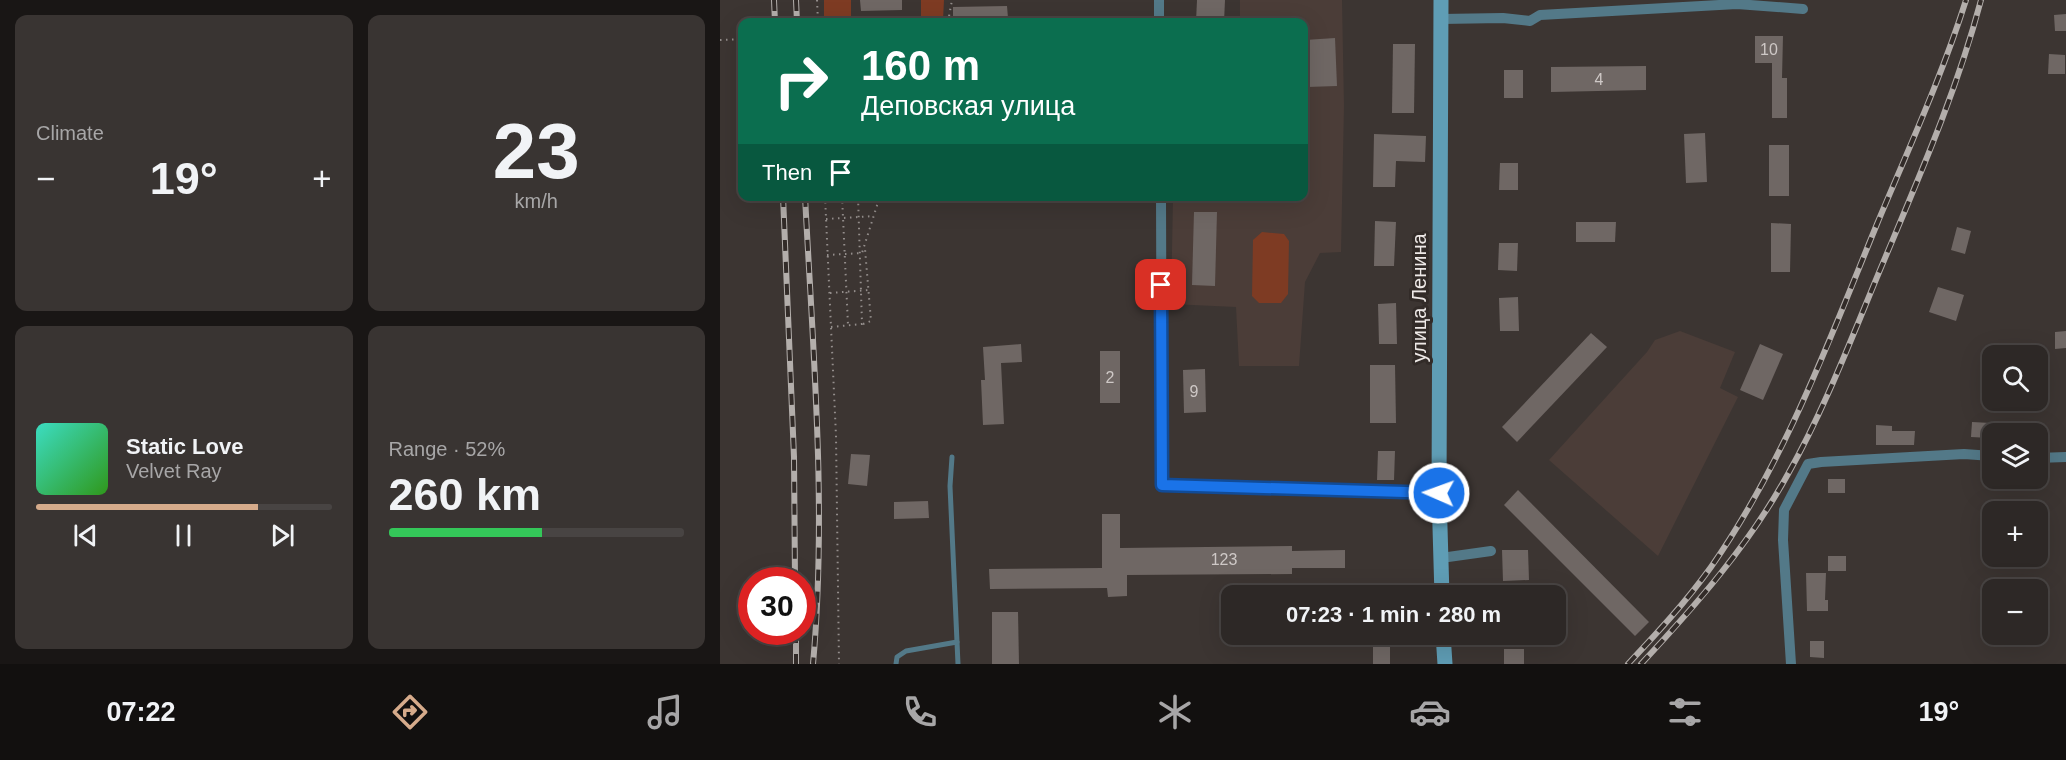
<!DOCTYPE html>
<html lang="en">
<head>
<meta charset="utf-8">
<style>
	:root { --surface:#2d2826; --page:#393432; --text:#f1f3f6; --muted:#a7a6a7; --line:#484443; --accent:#d6ab8b }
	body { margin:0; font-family:Helvetica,sans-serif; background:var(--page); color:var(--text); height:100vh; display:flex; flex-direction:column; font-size:22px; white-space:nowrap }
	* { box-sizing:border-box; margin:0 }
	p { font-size:20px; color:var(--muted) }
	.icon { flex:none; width:33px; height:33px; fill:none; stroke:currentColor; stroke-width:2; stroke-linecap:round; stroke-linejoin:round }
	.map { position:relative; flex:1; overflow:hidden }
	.side { display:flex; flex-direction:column; gap:15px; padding:15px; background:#191615; width:720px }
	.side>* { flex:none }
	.hud { position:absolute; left:18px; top:18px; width:570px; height:183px; border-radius:12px; box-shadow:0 6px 24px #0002,0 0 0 2px var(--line); background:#0b6e4f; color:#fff; overflow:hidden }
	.controls { position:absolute; left:1262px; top:345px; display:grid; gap:12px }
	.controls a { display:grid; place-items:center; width:66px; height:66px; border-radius:12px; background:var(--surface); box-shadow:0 6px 24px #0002,0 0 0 2px var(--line); font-size:30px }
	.speed { position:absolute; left:18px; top:567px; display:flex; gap:12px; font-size:30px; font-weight:700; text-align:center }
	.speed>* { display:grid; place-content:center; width:78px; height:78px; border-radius:50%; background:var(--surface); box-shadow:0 6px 24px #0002,0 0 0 2px var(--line); line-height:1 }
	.speed .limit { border:9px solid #d22; background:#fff; color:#111 }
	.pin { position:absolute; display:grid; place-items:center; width:51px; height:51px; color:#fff; margin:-26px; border-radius:12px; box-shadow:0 3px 9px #0006 }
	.me { position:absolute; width:66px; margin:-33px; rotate:272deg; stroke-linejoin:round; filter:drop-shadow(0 0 4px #0008) }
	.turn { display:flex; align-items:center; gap:21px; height:126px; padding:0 24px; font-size:27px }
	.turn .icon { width:78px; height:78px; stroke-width:2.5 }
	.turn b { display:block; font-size:42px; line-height:51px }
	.then { display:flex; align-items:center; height:57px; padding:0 24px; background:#0003; gap:12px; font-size:22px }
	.big { font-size:45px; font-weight:700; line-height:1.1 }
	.side .card { flex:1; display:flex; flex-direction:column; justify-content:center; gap:9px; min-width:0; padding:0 21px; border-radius:12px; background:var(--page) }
	.side .dial { align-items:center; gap:0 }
	.dial b { font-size:78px; line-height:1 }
	.song { display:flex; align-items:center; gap:18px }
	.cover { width:72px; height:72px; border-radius:9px; background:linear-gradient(135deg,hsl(170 70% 55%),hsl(110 70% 35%)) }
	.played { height:6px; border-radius:3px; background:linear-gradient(90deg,var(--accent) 75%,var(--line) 75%) }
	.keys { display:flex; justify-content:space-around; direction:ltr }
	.heat { display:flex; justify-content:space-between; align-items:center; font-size:33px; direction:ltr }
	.charge { height:9px; border-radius:4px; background:linear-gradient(90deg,#34c759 52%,var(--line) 0) }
	.side .tiles { flex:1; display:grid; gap:15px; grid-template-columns:repeat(2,1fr) }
	.trip { position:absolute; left:501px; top:585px; width:345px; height:60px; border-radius:12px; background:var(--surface); box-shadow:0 6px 24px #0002,0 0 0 2px var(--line); font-weight:700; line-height:60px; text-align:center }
	.menu { display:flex; height:96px; justify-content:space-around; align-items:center; background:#12100f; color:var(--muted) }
	.menu .icon { width:42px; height:42px }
	.menu .active { color:var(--accent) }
	.menu b { font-size:27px; color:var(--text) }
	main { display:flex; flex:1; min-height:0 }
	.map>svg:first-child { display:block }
	.built { fill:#4b3d38 }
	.green { fill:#7e3b23 }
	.building { fill:#6f6764 }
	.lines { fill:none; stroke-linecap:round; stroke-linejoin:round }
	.path { stroke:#948e8c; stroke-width:2; stroke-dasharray:1.5 4.5; stroke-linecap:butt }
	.service { stroke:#537988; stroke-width:5 }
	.minor { stroke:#537988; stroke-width:10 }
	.secondary { stroke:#5f9db5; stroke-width:15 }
	.rail-casing { stroke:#b3aeab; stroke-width:6 }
	.rail { stroke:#322b28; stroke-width:4; stroke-dasharray:11; stroke-linecap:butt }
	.route-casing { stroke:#114b97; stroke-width:15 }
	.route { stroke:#1a73e8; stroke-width:10 }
	.labels { text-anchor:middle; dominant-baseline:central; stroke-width:6; stroke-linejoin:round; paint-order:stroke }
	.number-label { font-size:16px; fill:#cec8c6 }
	.street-label { font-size:20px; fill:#eee9e7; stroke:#322b28 }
</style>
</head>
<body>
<main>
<section class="side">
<div class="tiles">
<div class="card"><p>Climate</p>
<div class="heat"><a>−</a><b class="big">19°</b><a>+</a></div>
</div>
<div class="card dial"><b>23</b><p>km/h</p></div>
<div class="card">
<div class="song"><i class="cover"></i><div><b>Static Love</b><p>Velvet Ray</p></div></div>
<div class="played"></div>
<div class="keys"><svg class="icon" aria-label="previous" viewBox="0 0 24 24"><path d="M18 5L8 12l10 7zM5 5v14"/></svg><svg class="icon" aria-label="pause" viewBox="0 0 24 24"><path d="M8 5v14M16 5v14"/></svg><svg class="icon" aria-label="next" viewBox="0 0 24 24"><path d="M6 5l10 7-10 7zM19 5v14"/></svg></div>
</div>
<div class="card"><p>Range · 52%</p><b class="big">260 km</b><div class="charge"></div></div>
</div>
</section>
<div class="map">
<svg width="1346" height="664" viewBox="0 0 1346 664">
	<rect width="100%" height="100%" fill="#3c3532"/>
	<g class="built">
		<path d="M520 0H622L624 106 621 252 600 253 585 282 579 366H519L516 307 451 304 453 197 584 196V22H520Z"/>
		<path d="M960 331 1015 352 1000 388 1018 397 938 556 829 460 927 352 935 340Z"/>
	</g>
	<g class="green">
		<path d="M104 0H131V18L104 19Z"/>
		<path d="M201 0H224L223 20 201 19Z"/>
		<path d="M542 232 564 234 569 241 568 294 561 303H539L532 296 533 240Z"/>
	</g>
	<g class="building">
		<path d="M140 0H182V10L141 11Z"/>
		<path d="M477 0H505L504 22H476Z"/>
		<path d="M287 6 288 18 233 19V7Z"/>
		<path d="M1346 14V31H1335L1334 15Z"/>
		<path d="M1035 36H1063L1062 78H1067V118H1052V63H1035Z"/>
		<path d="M615 38 617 86 587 87 585 40Z"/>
		<path d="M673 44H695L694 113H672Z"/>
		<path d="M1329 54 1345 55V74H1328Z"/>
		<path d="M926 66V90L831 92V67Z"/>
		<rect x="784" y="70" width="19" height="28"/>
		<path d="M985 133 987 182 966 183 964 134Z"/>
		<path d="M654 134 706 136 705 162 676 161 675 187H653Z"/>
		<rect x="1049" y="145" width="20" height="51"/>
		<path d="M780 163H798V190H779Z"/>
		<path d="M474 212H497L495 286 472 285Z"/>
		<path d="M655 221 676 222 674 266H654Z"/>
		<path d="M856 222H896L895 242H856Z"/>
		<path d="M1051 223 1071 224 1070 272H1051Z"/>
		<path d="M1237 227 1251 231 1245 254 1231 250Z"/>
		<path d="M779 243H798L797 271 778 270Z"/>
		<path d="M1218 287 1244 295 1236 321 1209 312Z"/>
		<path d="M798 297 799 331H780L779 298Z"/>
		<path d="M676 303 677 344H659L658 304Z"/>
		<path d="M1346 331V348L1335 349V332Z"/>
		<path d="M871 333 887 347 797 442 782 427Z"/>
		<path d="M301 344 302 362 281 363 284 424 263 425 261 380H265L263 347Z"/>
		<path d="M1040 344 1063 354 1043 400 1020 390Z"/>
		<rect x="380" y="351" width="20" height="52"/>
		<path d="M650 365H675L676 423H650Z"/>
		<path d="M485 369 486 412 464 413 463 370Z"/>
		<path d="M1252 422 1271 423 1270 438 1251 437Z"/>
		<path d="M1156 425 1172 426V431H1195L1194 445H1156Z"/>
		<path d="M658 451H675L674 480H657Z"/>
		<path d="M131 454 150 455 147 486 128 484Z"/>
		<rect x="1108" y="479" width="17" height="14"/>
		<path d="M798 490 929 622 915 636 784 505Z"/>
		<path d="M208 501 209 518 174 519V502Z"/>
		<path d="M382 514H400V548L572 546V551L625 550V568H572V574L407 575V596L388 597 387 588 270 589 269 569 382 568Z"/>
		<path d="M782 550H808L809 580 783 581Z"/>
		<rect x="1108" y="556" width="18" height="15"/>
		<path d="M1086 573H1106L1105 600H1108V611H1087Z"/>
		<path d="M272 612H298L299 664H272Z"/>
		<rect x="653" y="634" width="17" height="30"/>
		<path d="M1090 641H1104V658L1090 657Z"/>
		<rect x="784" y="649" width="20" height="15"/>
	</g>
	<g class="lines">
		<g class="path">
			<path d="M97 0 98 22"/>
			<path d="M228 22 232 0"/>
			<path d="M0 40 22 39"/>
			<path d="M105 196 116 436 119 664"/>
			<path d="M122 196 128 325"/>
			<path d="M106 219 154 216"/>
			<path d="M107 255 142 253 160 196"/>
			<path d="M110 293 149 290"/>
			<path d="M143 324 151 321 145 249"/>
			<path d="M111 327 142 324 138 196"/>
		</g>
		<g class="service">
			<path d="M232 457 230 486 238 664"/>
			<path d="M176 664 177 657 186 651 237 642"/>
		</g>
		<g class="minor">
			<path d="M439 0V22"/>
			<path d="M721 19 783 18 810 21 820 15 1017 4 1083 9"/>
			<path d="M441 196 442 485 719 493"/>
			<path d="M1317 458 1346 457"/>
			<path d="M721 558 771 551"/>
			<path d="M1071 664 1063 540 1064 510 1088 464 1101 462 1244 454 1272 456"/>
		</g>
		<g class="secondary">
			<path d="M721 0 719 493 722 596"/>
			<path d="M723 634 725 664"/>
		</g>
		<defs>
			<g id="rail">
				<path d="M54 0 55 22"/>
				<path d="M76 0 77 22"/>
				<path d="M63 196 74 457 75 580"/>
				<path d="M85 196C93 352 107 509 93 664"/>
				<path d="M76 632V664"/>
				<path d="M908 664C937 633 966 602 991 567 1064 463 1109 341 1157 224 1188 150 1222 76 1246 0"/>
				<path d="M921 664C976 605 1029 545 1068 474 1108 403 1136 326 1168 251 1203 168 1238 87 1261 0"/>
			</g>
		</defs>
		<use href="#rail" class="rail-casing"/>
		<use href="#rail" class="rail"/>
	</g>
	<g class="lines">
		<defs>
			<path id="route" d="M441 285 442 485 719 493"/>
		</defs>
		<use href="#route" class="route-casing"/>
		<use href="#route" class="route"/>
	</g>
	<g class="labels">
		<g class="number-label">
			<text x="1049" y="49">10</text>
			<text x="879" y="79">4</text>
			<text x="390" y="377">2</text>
			<text x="474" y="391">9</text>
			<text x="504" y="559">123</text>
		</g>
		<g class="street-label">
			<text transform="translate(699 298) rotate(-90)">улица Ленина</text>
		</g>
	</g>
</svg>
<div class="controls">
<a><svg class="icon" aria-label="search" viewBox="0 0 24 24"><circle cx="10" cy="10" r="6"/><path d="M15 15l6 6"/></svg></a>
<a><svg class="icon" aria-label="layers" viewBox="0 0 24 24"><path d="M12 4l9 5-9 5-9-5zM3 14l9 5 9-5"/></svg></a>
<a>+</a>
<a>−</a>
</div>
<div class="speed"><div class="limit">30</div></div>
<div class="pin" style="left:441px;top:285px;background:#d93025"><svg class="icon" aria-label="arrive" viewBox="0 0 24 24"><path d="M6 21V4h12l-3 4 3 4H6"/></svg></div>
<svg class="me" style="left:719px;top:493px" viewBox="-20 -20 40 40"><circle r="17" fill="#1a73e8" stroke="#fff" stroke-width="3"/><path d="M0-11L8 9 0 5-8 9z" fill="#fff"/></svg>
<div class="trip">07:23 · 1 min · 280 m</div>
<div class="hud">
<div class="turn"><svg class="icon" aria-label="right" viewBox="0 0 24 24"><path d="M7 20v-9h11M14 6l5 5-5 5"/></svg><div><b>160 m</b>Деповская улица</div></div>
<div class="then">Then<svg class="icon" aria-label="arrive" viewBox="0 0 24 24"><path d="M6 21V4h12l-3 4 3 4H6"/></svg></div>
</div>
</div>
</main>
<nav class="menu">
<b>07:22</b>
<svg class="icon active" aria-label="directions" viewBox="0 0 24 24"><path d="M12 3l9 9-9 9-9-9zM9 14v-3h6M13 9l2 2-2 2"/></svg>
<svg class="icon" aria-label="music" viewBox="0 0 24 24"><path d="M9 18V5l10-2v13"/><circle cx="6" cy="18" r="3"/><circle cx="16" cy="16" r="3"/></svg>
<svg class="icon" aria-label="phone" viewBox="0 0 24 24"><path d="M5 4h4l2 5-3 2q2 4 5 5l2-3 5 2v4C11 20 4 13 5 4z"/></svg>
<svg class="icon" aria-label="climate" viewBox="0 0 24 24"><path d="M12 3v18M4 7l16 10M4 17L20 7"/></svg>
<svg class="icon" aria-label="car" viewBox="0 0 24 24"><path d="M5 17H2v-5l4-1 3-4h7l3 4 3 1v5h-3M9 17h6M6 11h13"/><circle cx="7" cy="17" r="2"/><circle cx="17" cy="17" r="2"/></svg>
<svg class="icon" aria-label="filters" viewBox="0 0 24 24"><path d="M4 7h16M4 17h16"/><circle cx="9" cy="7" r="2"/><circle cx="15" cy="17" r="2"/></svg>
<b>19°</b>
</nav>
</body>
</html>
